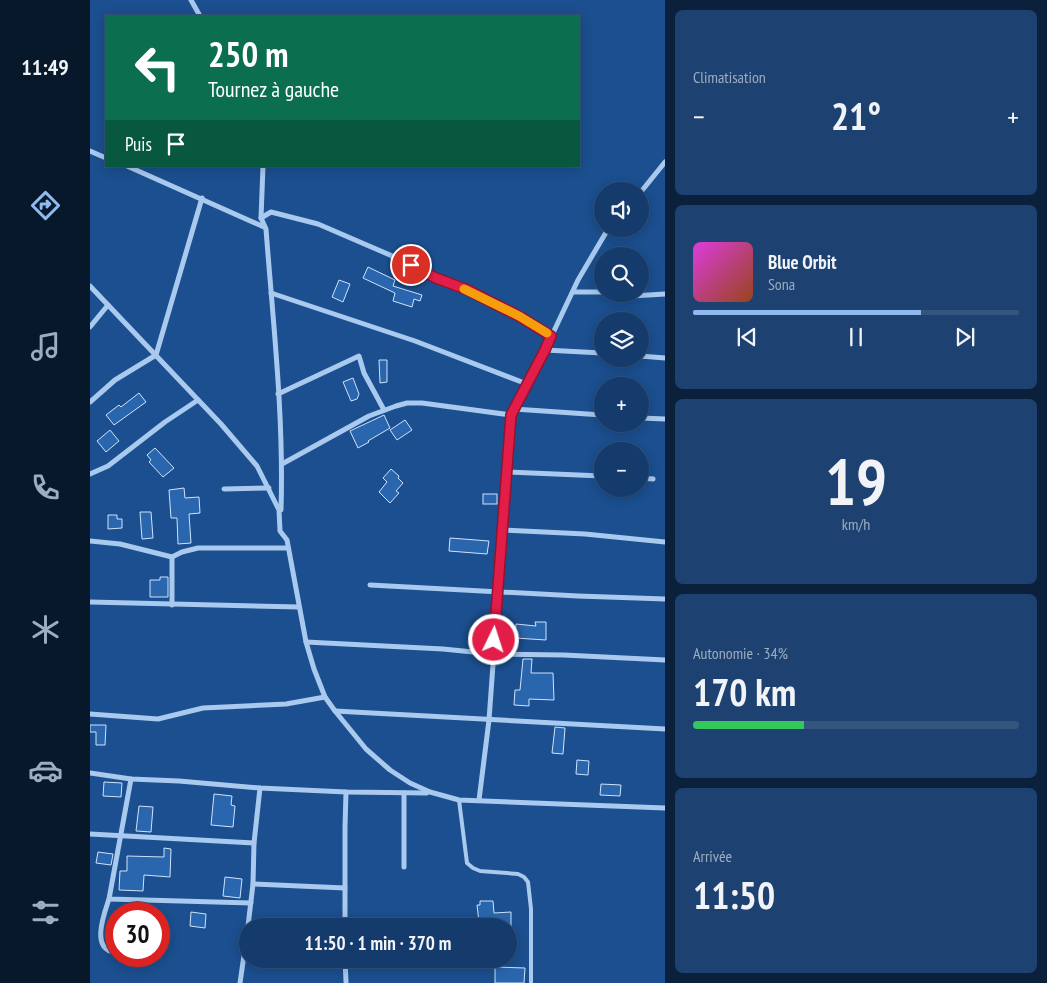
<!DOCTYPE html>
<html lang="fr">
<head>
<meta charset="utf-8">
<style>
	:root { --surface:#143b6b; --page:#1d4271; --text:#f1f3f6; --muted:#9dadc1; --line:#33557e; --accent:#90b9f0 }
	body { margin:0; font-family:"PT Sans Narrow",sans-serif; background:var(--page); color:var(--text); height:100vh; display:flex; flex-direction:column; font-size:19px; white-space:nowrap }
	* { box-sizing:border-box; margin:0 }
	p { font-size:16px; color:var(--muted) }
	.icon { flex:none; width:28px; height:28px; fill:none; stroke:currentColor; stroke-width:2; stroke-linecap:round; stroke-linejoin:round }
	.map { position:relative; flex:1; overflow:hidden }
	.drawer { display:flex; flex-direction:column; gap:10px; padding:10px; background:#0b203b; width:382px }
	.drawer>* { flex:none }
	.guide { position:absolute; left:15px; top:15px; width:475px; height:152px; border-radius:0px; box-shadow:0 2px 12px #0003,0 0 0 1px var(--line); background:#0b6e4f; color:#fff; overflow:hidden }
	.fabs { position:absolute; left:504px; top:182px; display:grid; gap:10px }
	.fabs a { display:grid; place-items:center; width:55px; height:55px; border-radius:50%; background:var(--surface); box-shadow:0 2px 12px #0003,0 0 0 1px var(--line); font-size:25px }
	.speed { position:absolute; left:15px; top:902px; display:flex; gap:10px; font-size:25px; font-weight:700; text-align:center }
	.speed>* { display:grid; place-content:center; width:65px; height:65px; border-radius:50%; background:var(--surface); box-shadow:0 2px 12px #0003,0 0 0 1px var(--line); line-height:1 }
	.speed .limit { border:8px solid #d22; background:#fff; color:#111 }
	.pin { position:absolute; display:grid; place-items:center; width:42px; height:42px; color:#fff; margin:-21px; border:2px solid #fff; border-radius:50%; box-shadow:0 1px 5px #0007 }
	.me { position:absolute; width:55px; margin:-28px; rotate:4deg; stroke-linejoin:round; filter:drop-shadow(0 0 4px #0008) }
	.turn { display:flex; align-items:center; gap:18px; height:105px; padding:0 20px; font-size:22px }
	.turn .icon { width:65px; height:65px; stroke-width:2.5 }
	.turn b { display:block; font-size:35px; line-height:42px }
	.then { display:flex; align-items:center; height:48px; padding:0 20px; background:#0003; gap:10px; font-size:19px }
	.big { font-size:38px; font-weight:600; line-height:1.1 }
	.drawer .widget { flex:1; display:flex; flex-direction:column; justify-content:center; gap:8px; min-width:0; padding:0 18px; border-radius:8px; background:var(--page) }
	.drawer .dial { align-items:center; gap:0 }
	.dial b { font-size:65px; line-height:1 }
	.song { display:flex; align-items:center; gap:15px }
	.cover { width:60px; height:60px; border-radius:8px; background:linear-gradient(135deg,hsl(300 70% 55%),hsl(20 70% 35%)) }
	.played { height:5px; border-radius:2px; background:linear-gradient(90deg,var(--accent) 70%,var(--line) 70%) }
	.keys { display:flex; justify-content:space-around; direction:ltr }
	.heat { display:flex; justify-content:space-between; align-items:center; font-size:28px; direction:ltr }
	.charge { height:8px; border-radius:4px; background:linear-gradient(90deg,#34c759 34%,var(--line) 0) }
	.trip { position:absolute; left:149px; top:918px; width:278px; height:50px; border-radius:25px; background:var(--surface); box-shadow:0 2px 12px #0003,0 0 0 1px var(--line); font-weight:600; line-height:50px; text-align:center }
	main { display:flex; flex:1; min-height:0 }
	.tabs { display:flex; flex-direction:column; width:90px; justify-content:space-around; align-items:center; background:#08182b; color:var(--muted) }
	.tabs .icon { width:35px; height:35px }
	.tabs .on { color:var(--accent) }
	.tabs b { font-size:22px; color:var(--text) }
	.map>svg:first-child { display:block }
	.building { fill:#2a66ad; stroke:#cfe3fa }
	.lines { fill:none; stroke-linecap:round; stroke-linejoin:round }
	.service { stroke:#a9c9ee; stroke-width:4 }
	.minor { stroke:#a9c9ee; stroke-width:5 }
	.route-casing { stroke:#92132f; stroke-width:12 }
	.route { stroke:#e11d48; stroke-width:9 }
	.slow { stroke:#f59e0b; stroke-width:9 }
</style>
</head>
<body>
<main>
<nav class="tabs">
<b>11:49</b>
<svg class="icon on" aria-label="directions" viewBox="0 0 24 24"><path d="M12 3l9 9-9 9-9-9zM9 14v-3h6M13 9l2 2-2 2"/></svg>
<svg class="icon" aria-label="music" viewBox="0 0 24 24"><path d="M9 18V5l10-2v13"/><circle cx="6" cy="18" r="3"/><circle cx="16" cy="16" r="3"/></svg>
<svg class="icon" aria-label="phone" viewBox="0 0 24 24"><path d="M5 4h4l2 5-3 2q2 4 5 5l2-3 5 2v4C11 20 4 13 5 4z"/></svg>
<svg class="icon" aria-label="climate" viewBox="0 0 24 24"><path d="M12 3v18M4 7l16 10M4 17L20 7"/></svg>
<svg class="icon" aria-label="car" viewBox="0 0 24 24"><path d="M5 17H2v-5l4-1 3-4h7l3 4 3 1v5h-3M9 17h6M6 11h13"/><circle cx="7" cy="17" r="2"/><circle cx="17" cy="17" r="2"/></svg>
<svg class="icon" aria-label="filters" viewBox="0 0 24 24"><path d="M4 7h16M4 17h16"/><circle cx="9" cy="7" r="2"/><circle cx="15" cy="17" r="2"/></svg>
</nav>
<div class="map">
<svg width="575" height="983" viewBox="0 0 575 983">
	<rect width="100%" height="100%" fill="#1b4f8f"/>
	<g class="building">
		<path d="M278 267 305 280 303 286 332 295 330 301 324 299 322 307 303 301 305 293 273 278Z"/>
		<path d="M249 280 260 284 253 302 242 297Z"/>
		<path d="M289 360H297V382L290 383Z"/>
		<path d="M263 378 269 394 267 399 261 401 253 382Z"/>
		<path d="M49 393 56 402 24 425 16 415 29 405 31 407Z"/>
		<path d="M294 415 300 428 278 441 279 442 268 448 260 431Z"/>
		<path d="M315 420 322 430 307 440 300 430Z"/>
		<path d="M20 430 29 441 16 452 7 441Z"/>
		<path d="M65 448 84 468 73 477 59 462 61 460 57 455Z"/>
		<path d="M301 469 309 476 308 478 313 483 306 491 309 493 300 503 289 492 297 482 293 478Z"/>
		<path d="M94 488 95 498 109 497 110 513 99 514 101 543 88 544 87 518H81L79 490Z"/>
		<rect x="393" y="494" width="14" height="10"/>
		<path d="M50 512H61L63 538 52 539Z"/>
		<path d="M18 515H27V519H32V528L18 529Z"/>
		<path d="M360 538 399 541 397 554 359 551Z"/>
		<path d="M70 577H78V597H60V580H70Z"/>
		<path d="M445 622H456V640L425 638 426 624 446 626Z"/>
		<path d="M433 659H442L441 673H463L464 700 439 699V706L424 705 425 690H430Z"/>
		<path d="M0 725H16L15 745H6V732H0Z"/>
		<path d="M465 727 475 728 473 754 462 753Z"/>
		<path d="M487 760 499 761 498 775 486 774Z"/>
		<path d="M14 782 32 783 31 797 13 796Z"/>
		<path d="M511 784 531 785 530 796 510 795Z"/>
		<path d="M124 794 142 796 141 805 145 806 143 827 121 825Z"/>
		<path d="M49 806 63 807 61 832 46 831Z"/>
		<path d="M74 848 81 849 80 877 54 875 53 891 29 890 30 871H37V856L74 857Z"/>
		<path d="M8 852 23 854 21 865 6 863Z"/>
		<path d="M135 877 152 879 150 898 133 896Z"/>
		<path d="M390 901H403L404 913 421 912V926H410L409 922H389L387 905H390Z"/>
		<path d="M101 912 116 914 115 928 100 926Z"/>
		<path d="M405 967 435 968 434 983H405Z"/>
	</g>
	<g class="lines">
		<path class="service" d="M369 800 377 863 383 868 390 871 428 874 434 877 438 882 441 909V983"/>
		<g class="minor">
			<path d="M101 0 110 16"/>
			<path d="M0 151 16 158"/>
			<path d="M37 166 174 227"/>
			<path d="M173 166 171 218 176 229C183 322 194 416 191 510"/>
			<path d="M550 193 575 162"/>
			<path d="M171 218 181 212 228 224 300 255 346 278 378 290 395 299 429 316 461 335"/>
			<path d="M0 286 131 424 167 466 189 510 190 531 197 540 216 642 224 669 235 697 245 711 276 749 300 770 320 783 340 792 369 800 575 808"/>
			<path d="M483 292H512"/>
			<path d="M181 293 325 341 437 384"/>
			<path d="M523 294 542 296 575 294"/>
			<path d="M0 327 18 305"/>
			<path d="M455 350 512 353"/>
			<path d="M550 356 575 358"/>
			<path d="M188 394 269 356 274 373 294 410"/>
			<path d="M0 402 25 380 66 355 112 198"/>
			<path d="M424 409 512 415"/>
			<path d="M550 418 575 419"/>
			<path d="M192 464 279 416 306 406 317 403H332L421 415"/>
			<path d="M416 472 512 476"/>
			<path d="M0 474 18 466 75 422 108 400"/>
			<path d="M550 478 563 479"/>
			<path d="M134 489 179 488"/>
			<path d="M413 530 495 534 575 542"/>
			<path d="M0 541 30 544 82 557 92 552 108 548H198"/>
			<path d="M280 585 488 596 575 599"/>
			<path d="M0 602 209 607"/>
			<path d="M82 605V557"/>
			<path d="M216 642 353 649 403 654 474 655 575 660"/>
			<path d="M245 711 575 729"/>
			<path d="M0 714 68 719 113 708 196 704 235 697"/>
			<path d="M0 773 41 779 89 781 170 788 256 792 337 793"/>
			<path d="M41 779 19 899 161 903"/>
			<path d="M389 800 399 720 421 415 455 350 488 280 518 229"/>
			<path d="M0 834 164 843"/>
			<path d="M314 867V793"/>
			<path d="M163 884 255 888"/>
			<path d="M19 899C14 914 0 951 26 952"/>
			<path d="M158 926 163 884 164 843 170 788"/>
			<path d="M255 926V827L256 792"/>
			<path d="M255 959 256 982"/>
			<path d="M150 983 158 927"/>
		</g>
	</g>
	<g class="lines">
		<defs>
			<path id="route" d="M321 265 346 278 378 290 395 299 429 316 461 336 455 350 421 415 404 640"/>
		</defs>
		<use href="#route" class="route-casing"/>
		<use href="#route" class="route"/>
		<path class="slow" d="M374 289 429 316 457 333"/>
	</g>
</svg>
<div class="fabs">
<a><svg class="icon" aria-label="sound" viewBox="0 0 24 24"><path d="M4 9h4l5-4v14l-5-4H4zM17 9q2 3 0 6"/></svg></a>
<a><svg class="icon" aria-label="search" viewBox="0 0 24 24"><circle cx="10" cy="10" r="6"/><path d="M15 15l6 6"/></svg></a>
<a><svg class="icon" aria-label="layers" viewBox="0 0 24 24"><path d="M12 4l9 5-9 5-9-5zM3 14l9 5 9-5"/></svg></a>
<a>+</a>
<a>−</a>
</div>
<div class="speed"><div class="limit">30</div></div>
<div class="pin" style="left:321px;top:265px;background:#d93025"><svg class="icon" aria-label="arrive" viewBox="0 0 24 24"><path d="M6 21V4h12l-3 4 3 4H6"/></svg></div>
<svg class="me" style="left:404px;top:640px" viewBox="-20 -20 40 40"><circle r="17" fill="#e11d48" stroke="#fff" stroke-width="3"/><path d="M0-11L8 9 0 5-8 9z" fill="#fff"/></svg>
<div class="trip">11:50 · 1 min · 370 m</div>
<div class="guide">
<div class="turn"><svg class="icon" aria-label="left" viewBox="0 0 24 24"><path d="M17 20v-9H6M10 6l-5 5 5 5"/></svg><div><b>250 m</b>Tournez à gauche</div></div>
<div class="then">Puis<svg class="icon" aria-label="arrive" viewBox="0 0 24 24"><path d="M6 21V4h12l-3 4 3 4H6"/></svg></div>
</div>
</div>
<section class="drawer">
<div class="widget"><p>Climatisation</p>
<div class="heat"><a>−</a><b class="big">21°</b><a>+</a></div>
</div>
<div class="widget">
<div class="song"><i class="cover"></i><div><b>Blue Orbit</b><p>Sona</p></div></div>
<div class="played"></div>
<div class="keys"><svg class="icon" aria-label="previous" viewBox="0 0 24 24"><path d="M18 5L8 12l10 7zM5 5v14"/></svg><svg class="icon" aria-label="pause" viewBox="0 0 24 24"><path d="M8 5v14M16 5v14"/></svg><svg class="icon" aria-label="next" viewBox="0 0 24 24"><path d="M6 5l10 7-10 7zM19 5v14"/></svg></div>
</div>
<div class="widget dial"><b>19</b><p>km/h</p></div>
<div class="widget"><p>Autonomie · 34%</p><b class="big">170 km</b><div class="charge"></div></div>
<div class="widget"><p>Arrivée</p><b class="big">11:50</b></div>
</section>
</main>
</body>
</html>
